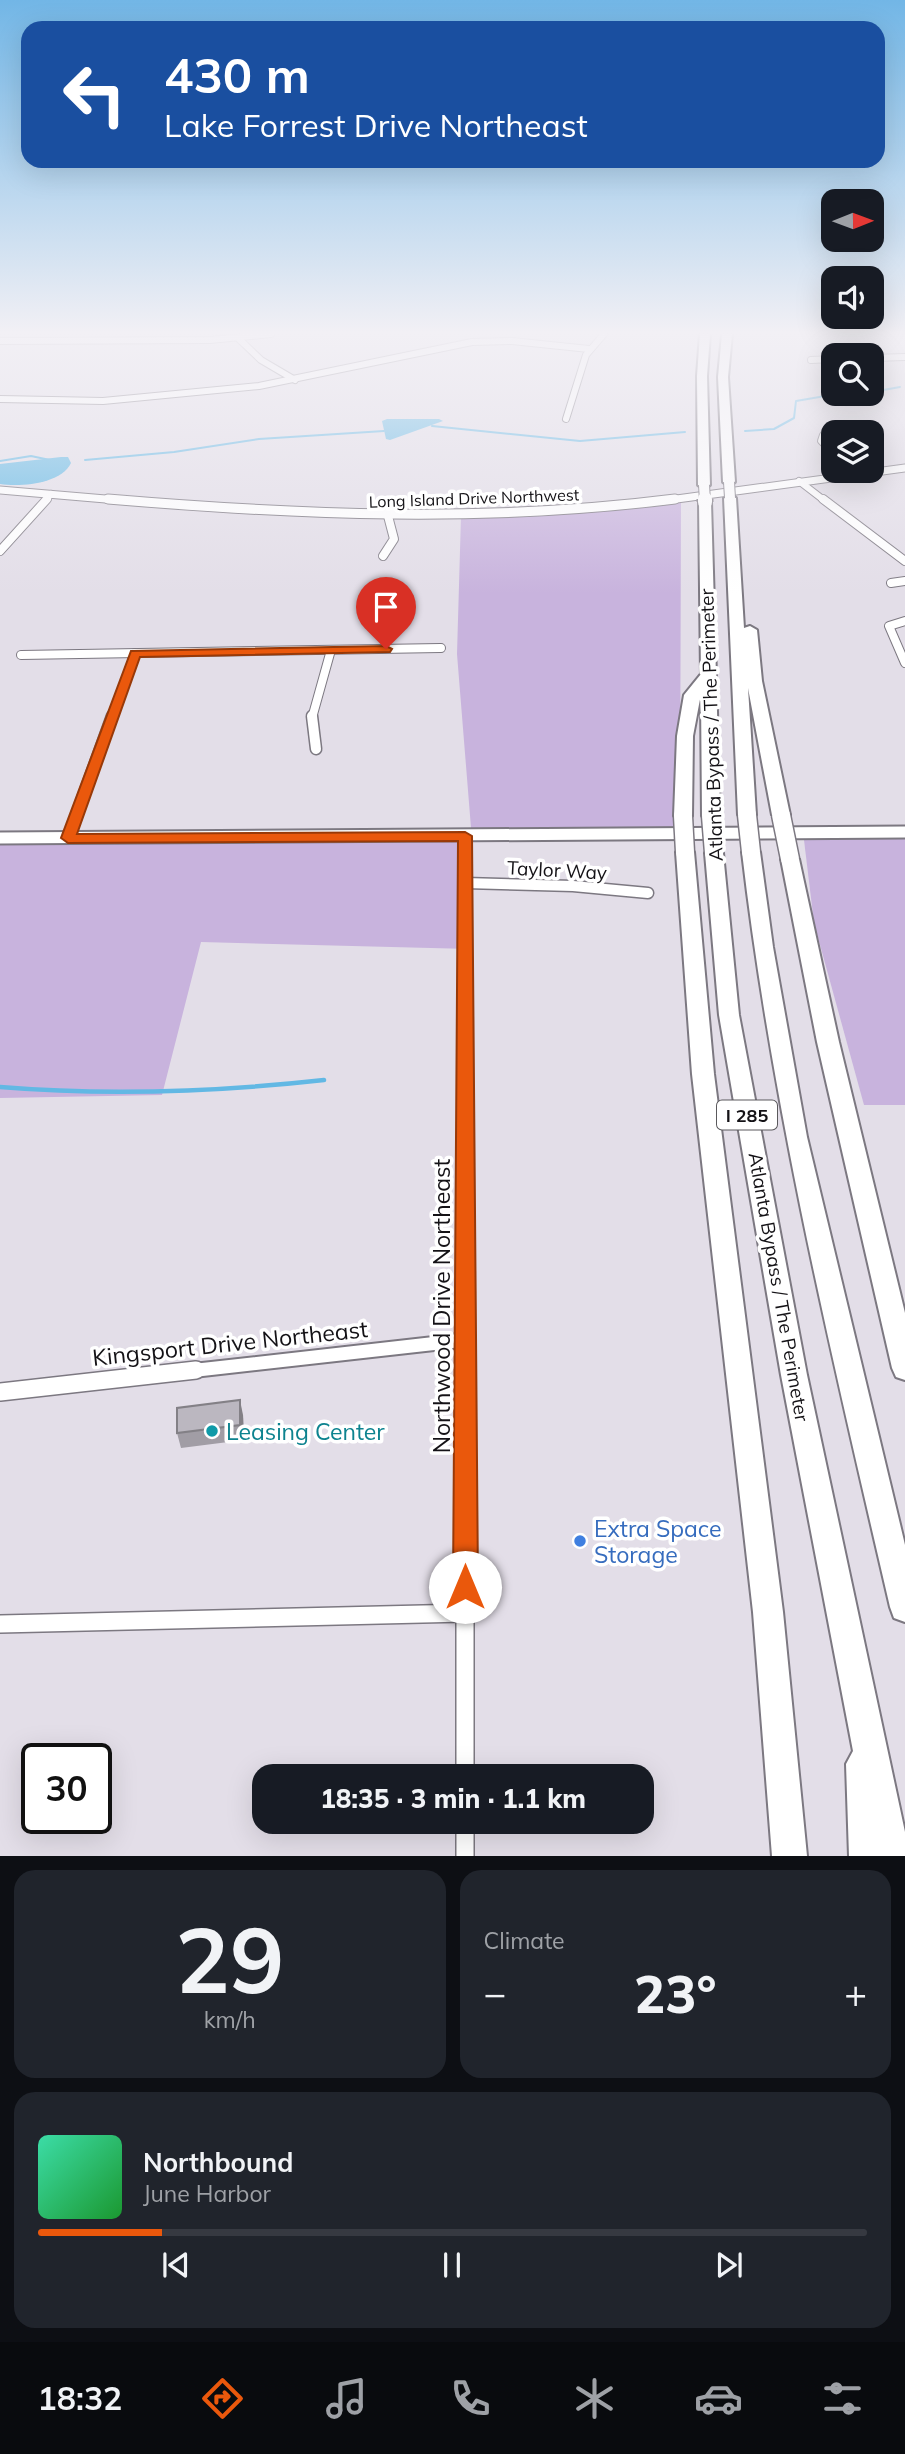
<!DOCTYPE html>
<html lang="en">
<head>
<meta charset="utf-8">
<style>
	:root { --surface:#171b24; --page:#20242c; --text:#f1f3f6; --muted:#9ea1a6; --line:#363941; --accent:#ea580c }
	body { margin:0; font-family:Mulish,sans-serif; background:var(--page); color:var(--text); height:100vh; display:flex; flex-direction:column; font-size:26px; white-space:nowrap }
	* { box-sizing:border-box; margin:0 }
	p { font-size:23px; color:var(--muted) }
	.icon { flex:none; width:38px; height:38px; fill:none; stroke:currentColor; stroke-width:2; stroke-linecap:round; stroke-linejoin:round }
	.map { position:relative; height:1856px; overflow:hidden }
	.panel { display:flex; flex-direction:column; gap:14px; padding:14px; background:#0d0f14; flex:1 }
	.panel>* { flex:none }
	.guide { position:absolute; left:21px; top:21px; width:864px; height:147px; border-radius:21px; box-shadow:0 7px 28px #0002; background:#1a4fa0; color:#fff; overflow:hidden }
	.needle { width:46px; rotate:89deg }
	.controls { position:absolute; left:821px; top:189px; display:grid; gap:14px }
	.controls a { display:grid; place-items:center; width:63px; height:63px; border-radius:14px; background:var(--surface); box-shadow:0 7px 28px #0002; font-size:35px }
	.speed { position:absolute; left:21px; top:1743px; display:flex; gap:14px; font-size:35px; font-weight:700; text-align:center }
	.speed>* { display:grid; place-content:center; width:91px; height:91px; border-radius:50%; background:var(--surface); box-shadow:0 7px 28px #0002; line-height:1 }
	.speed .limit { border:4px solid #111; border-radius:10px; background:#fff; color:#111 }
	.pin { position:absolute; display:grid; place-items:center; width:60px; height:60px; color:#fff; margin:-72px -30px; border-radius:50% 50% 50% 0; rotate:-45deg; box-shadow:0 0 7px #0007 }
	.pin .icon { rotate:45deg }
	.me { position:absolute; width:77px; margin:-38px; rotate:0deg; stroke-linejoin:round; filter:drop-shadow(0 0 5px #0008) }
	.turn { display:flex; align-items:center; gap:24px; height:147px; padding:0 28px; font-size:32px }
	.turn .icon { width:91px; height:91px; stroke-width:2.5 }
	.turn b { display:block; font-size:49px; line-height:60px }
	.big { font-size:52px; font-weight:800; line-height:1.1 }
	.panel .widget { flex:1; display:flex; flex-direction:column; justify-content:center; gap:10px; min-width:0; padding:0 24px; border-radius:21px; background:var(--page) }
	.panel .dial { align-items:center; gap:0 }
	.dial b { font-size:91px; line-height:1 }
	.song { display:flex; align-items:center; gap:21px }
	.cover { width:84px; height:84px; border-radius:10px; background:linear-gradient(135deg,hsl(160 70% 55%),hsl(130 70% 35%)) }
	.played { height:7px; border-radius:4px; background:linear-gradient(90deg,var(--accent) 15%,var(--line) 15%) }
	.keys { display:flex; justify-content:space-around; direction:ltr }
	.heat { display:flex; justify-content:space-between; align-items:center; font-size:38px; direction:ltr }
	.panel .tiles { flex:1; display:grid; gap:14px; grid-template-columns:1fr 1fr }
	.widget:last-child { grid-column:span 2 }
	.trip { position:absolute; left:252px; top:1764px; width:402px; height:70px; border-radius:21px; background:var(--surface); box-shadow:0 7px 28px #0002; font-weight:800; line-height:70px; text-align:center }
	.tab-bar { display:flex; height:112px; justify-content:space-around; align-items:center; background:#090b0e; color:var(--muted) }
	.tab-bar .icon { width:49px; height:49px }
	.tab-bar .current { color:var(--accent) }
	.tab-bar b { font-size:32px; color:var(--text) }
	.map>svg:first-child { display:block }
	.green { fill:#c8b3dd }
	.water { fill:#62b8e4 }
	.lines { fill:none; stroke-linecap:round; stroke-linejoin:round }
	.stream-far1 { stroke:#62b8e4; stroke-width:2 }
	.stream { stroke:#62b8e4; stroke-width:4.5 }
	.minor-far4-casing { stroke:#7c7881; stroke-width:8 }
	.minor-far3-casing { stroke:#7c7881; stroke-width:10 }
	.minor-far2-casing { stroke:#7c7881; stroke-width:13 }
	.minor-far1-casing { stroke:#7c7881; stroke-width:17 }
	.minor-casing { stroke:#7c7881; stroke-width:20 }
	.tertiary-far2-casing { stroke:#7c7881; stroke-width:9 }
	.tertiary-far1-casing { stroke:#7c7881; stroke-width:11 }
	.tertiary-casing { stroke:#7c7881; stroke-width:15 }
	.motorway-casing { stroke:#7c7881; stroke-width:4 }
	.minor-far4 { stroke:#fff; stroke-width:6 }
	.minor-far3 { stroke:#fff; stroke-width:8 }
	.minor-far2 { stroke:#fff; stroke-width:10 }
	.minor-far1 { stroke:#fff; stroke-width:13 }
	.minor { stroke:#fff; stroke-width:17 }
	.tertiary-far2 { stroke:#fff; stroke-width:7 }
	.tertiary-far1 { stroke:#fff; stroke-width:9 }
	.tertiary { stroke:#fff; stroke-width:11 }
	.motorway { fill:#fff; fill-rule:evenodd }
	.motorway-bridge-far2-casing { stroke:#7c7881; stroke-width:12; stroke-linecap:butt }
	.motorway-bridge-far1-casing { stroke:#7c7881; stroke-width:17; stroke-linecap:butt }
	.motorway-bridge-casing { stroke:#7c7881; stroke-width:21; stroke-linecap:butt }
	.motorway-bridge-far2 { stroke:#fff; stroke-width:10 }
	.motorway-bridge-far1 { stroke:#fff; stroke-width:14 }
	.motorway-bridge { stroke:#fff; stroke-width:18 }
	.wall { fill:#a19da5 }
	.shaded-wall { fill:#838086 }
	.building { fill:#bbb7c0; stroke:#838086; stroke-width:2 }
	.route { fill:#ea580c; stroke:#983908; stroke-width:2 }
	.culture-dot { fill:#0f9aa8; stroke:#fff; stroke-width:2.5 }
	.shop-dot { fill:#3f7fe0; stroke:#fff; stroke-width:2.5 }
	.labels { text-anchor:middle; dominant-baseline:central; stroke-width:7; stroke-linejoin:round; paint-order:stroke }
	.far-street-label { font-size:16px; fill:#141216; stroke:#fff }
	.shield { fill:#fff; stroke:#5a595c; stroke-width:2 }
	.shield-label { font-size:18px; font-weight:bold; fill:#141216 }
	.street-label { font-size:19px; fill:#141216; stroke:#fff }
	.near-street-label { font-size:23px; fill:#141216; stroke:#fff }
	.near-culture-label { font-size:23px; fill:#0d838f; stroke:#fff; text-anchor:start }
	.near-shop-label { font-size:23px; fill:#366cbe; stroke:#fff; text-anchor:start }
</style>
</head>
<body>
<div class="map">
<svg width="905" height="1856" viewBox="0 0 905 1856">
	<rect width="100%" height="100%" fill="#e3dee8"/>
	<g class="green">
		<path d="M681 497 680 833 473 840 470 949 201 942 162 1095 0 1098V840H472L457 654 461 516Z"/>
		<path d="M905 838V1105H864L814 923 804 840Z"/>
	</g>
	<g class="water">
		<path d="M387 419H439L443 421 390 440 386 439 382 421Z"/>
		<path d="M61 457H68L71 463C61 484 21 487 0 484V464Z"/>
	</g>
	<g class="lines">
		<g class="stream-far1">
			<path d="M872 392 900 387"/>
			<path d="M432 426 580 441 685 432"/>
			<path d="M745 431 774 429 794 418 796 401 837 394"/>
			<path d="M85 460 174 452 259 439 384 431"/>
			<path d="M0 461 31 456 50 460"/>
		</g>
		<path class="stream" d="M0 1087C109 1096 216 1092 324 1080"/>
		<defs>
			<g id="minor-far4">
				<path d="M238 338 261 360 295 380"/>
				<path d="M0 341 210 340 271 334"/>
				<path d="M872 358 905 357"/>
				<path d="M811 360 833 359"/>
				<path d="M0 399 103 401 259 386 472 342 512 341 589 349"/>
				<path d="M566 419 586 355 604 334"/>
				<path d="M823 435 821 441 833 453"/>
				<path d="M799 481 825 501"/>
				<path d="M45 501 51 494"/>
			</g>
			<g id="minor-far3">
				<path d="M823 499 905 561"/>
				<path d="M0 551 47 499"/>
				<path d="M383 556 394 539 388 516"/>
				<path d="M891 583 905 581"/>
				<path d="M905 621 889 626 905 663"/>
				<path d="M21 655 441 648"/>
				<path d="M112 718 135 653"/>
				<path d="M312 718 331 650"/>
			</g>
			<g id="minor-far2">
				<path d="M312 716 316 749"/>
				<path d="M465 836V1001"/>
				<path d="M68 838 112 716"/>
				<path d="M465 883 573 886 648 893"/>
			</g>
			<g id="minor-far1">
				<path d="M465 999V1372"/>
				<path d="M180 1372 465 1340"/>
			</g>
			<g id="minor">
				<path d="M465 1370V1776"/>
				<path d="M0 1392 196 1370"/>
				<path d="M0 1624 465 1613"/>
				<path d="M465 1822V1856"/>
			</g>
			<g id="tertiary-far2">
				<path d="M0 490 129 501"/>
				<path d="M662 501 905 468"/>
			</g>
			<path id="tertiary-far1" d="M108 499C298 515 486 523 675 499"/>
			<path id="tertiary" d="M0 838 905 832"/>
			<g id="motorway">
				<path d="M700 334H710L707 376 710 485 704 489 698 485 697 376Z"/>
				<path d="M722 334H732L728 377 735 482 729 486 723 482 718 377Z"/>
				<path d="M730 494 736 498 744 628 750 626 757 630 762 681 790 815 781 820 772 815 748 688 756 815 747 820 738 815 724 498Z"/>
				<path d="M705 498 711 502 720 816 711 821 702 816 701 694 693 736 692 816 683 821 674 816 677 736 684 695 701 674 699 502Z"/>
				<path d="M685 847 694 852 714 1074 783 1612 807 1856H772L753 1612 692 1074 676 852Z"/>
				<path d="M714 847 723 853 739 1015 807 1375 905 1832V1856H849L846 1764 853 1751 781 1375 719 1015 705 853Z"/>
				<path d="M751 847 760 852 773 947 807 1137 905 1545V1622L894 1618 890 1607C832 1357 772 1108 742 852Z"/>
				<path d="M790 853 799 859 839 1042 905 1313V1380L896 1377 892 1368 817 1042 781 859Z"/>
			</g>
		</defs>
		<use href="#minor-far4" class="minor-far4-casing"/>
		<use href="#minor-far3" class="minor-far3-casing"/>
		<use href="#minor-far2" class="minor-far2-casing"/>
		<use href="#minor-far1" class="minor-far1-casing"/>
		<use href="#minor" class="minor-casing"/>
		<use href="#tertiary-far2" class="tertiary-far2-casing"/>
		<use href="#tertiary-far1" class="tertiary-far1-casing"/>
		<use href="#tertiary" class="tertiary-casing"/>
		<use href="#motorway" class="motorway-casing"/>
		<use href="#minor-far4" class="minor-far4"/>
		<use href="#minor-far3" class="minor-far3"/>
		<use href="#minor-far2" class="minor-far2"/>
		<use href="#minor-far1" class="minor-far1"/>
		<use href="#minor" class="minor"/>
		<use href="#tertiary-far2" class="tertiary-far2"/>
		<use href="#tertiary-far1" class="tertiary-far1"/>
		<use href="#tertiary" class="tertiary"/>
		<use href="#motorway" class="motorway"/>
		<defs>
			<g id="motorway-bridge-far2">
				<path d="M729 482 730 498"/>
				<path d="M704 485 705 501"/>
			</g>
			<path id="motorway-bridge-far1" d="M705 499V502"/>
			<g id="motorway-bridge">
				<path d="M747 815 751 852"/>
				<path d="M781 815 790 859"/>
				<path d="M683 816 685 852"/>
				<path d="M711 816 714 853"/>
			</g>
		</defs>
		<use href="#motorway-bridge-far2" class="motorway-bridge-far2-casing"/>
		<use href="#motorway-bridge-far1" class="motorway-bridge-far1-casing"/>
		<use href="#motorway-bridge" class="motorway-bridge-casing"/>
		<use href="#motorway-bridge-far2" class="motorway-bridge-far2"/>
		<use href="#motorway-bridge-far1" class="motorway-bridge-far1"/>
		<use href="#motorway-bridge" class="motorway-bridge"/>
	</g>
	<path class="wall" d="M243 1415 244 1440 181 1448 177 1433Z"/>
	<path class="shaded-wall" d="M240 1400 243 1415 244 1440 240 1425Z"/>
	<path class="building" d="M240 1400V1425L177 1433V1408Z"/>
	<linearGradient id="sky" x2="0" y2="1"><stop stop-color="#72b6e6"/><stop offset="0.56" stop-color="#f2f0f5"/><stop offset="1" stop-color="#f2f0f5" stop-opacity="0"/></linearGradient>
	<rect width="905" height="594" fill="url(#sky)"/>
	<path class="route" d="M386 646 392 649 390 652 140 657 77 834 465 832 472 836 478 1587 474 1596 465 1600 456 1596 453 1587 458 841 68 843 61 838 131 651Z"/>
	<circle class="culture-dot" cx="212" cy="1431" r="7"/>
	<circle class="shop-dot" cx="580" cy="1541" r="7"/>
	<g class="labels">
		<g class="far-street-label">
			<text transform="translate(474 498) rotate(-2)">Long Island Drive Northwest</text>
		</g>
		<rect class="shield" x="717" y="1100.5" width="60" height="29" rx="5"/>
		<g class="shield-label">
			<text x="747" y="1115">I 285</text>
		</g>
		<g class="street-label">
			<text transform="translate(711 725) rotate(-92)">Atlanta Bypass / The Perimeter</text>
			<text transform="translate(557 870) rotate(3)">Taylor Way</text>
			<text transform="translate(779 1287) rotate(80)">Atlanta Bypass / The Perimeter</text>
		</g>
		<g class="near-street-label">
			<text transform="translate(441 1306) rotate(-90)">Northwood Drive Northeast</text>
			<text transform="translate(230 1343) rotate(-6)">Kingsport Drive Northeast</text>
		</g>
		<g class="near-culture-label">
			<text x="226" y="1431">Leasing Center</text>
		</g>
		<g class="near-shop-label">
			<text x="594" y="1528">Extra Space<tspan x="594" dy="26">Storage</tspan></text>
		</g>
	</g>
</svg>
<div class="controls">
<a><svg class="needle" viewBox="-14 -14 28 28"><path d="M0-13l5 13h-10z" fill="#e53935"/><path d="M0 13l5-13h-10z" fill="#9ea1a6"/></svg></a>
<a><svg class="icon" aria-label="sound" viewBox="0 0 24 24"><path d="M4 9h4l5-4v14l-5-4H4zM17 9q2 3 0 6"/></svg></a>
<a><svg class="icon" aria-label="search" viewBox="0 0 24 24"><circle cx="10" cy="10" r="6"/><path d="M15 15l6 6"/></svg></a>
<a><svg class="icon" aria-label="layers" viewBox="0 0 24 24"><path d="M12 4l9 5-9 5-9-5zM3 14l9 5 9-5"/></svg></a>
</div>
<div class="speed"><div class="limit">30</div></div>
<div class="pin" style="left:386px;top:649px;background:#d93025"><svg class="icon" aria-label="arrive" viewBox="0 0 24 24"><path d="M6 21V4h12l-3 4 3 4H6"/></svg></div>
<svg class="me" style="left:465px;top:1587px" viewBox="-20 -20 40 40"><circle r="19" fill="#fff"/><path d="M0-13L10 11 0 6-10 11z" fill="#ea580c"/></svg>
<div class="trip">18:35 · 3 min · 1.1 km</div>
<div class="guide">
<div class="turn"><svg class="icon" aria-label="left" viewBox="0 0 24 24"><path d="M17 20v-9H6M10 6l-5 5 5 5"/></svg><div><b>430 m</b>Lake Forrest Drive Northeast</div></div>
</div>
</div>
<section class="panel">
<div class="tiles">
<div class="widget dial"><b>29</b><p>km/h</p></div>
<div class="widget"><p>Climate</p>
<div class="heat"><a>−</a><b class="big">23°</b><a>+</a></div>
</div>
<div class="widget">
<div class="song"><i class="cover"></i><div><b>Northbound</b><p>June Harbor</p></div></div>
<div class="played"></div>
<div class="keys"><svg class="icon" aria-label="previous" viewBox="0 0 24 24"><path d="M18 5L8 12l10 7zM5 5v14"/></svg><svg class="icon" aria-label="pause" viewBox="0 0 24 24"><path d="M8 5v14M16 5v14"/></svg><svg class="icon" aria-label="next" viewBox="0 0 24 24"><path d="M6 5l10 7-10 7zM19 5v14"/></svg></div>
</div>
</div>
</section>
<nav class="tab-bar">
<b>18:32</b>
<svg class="icon current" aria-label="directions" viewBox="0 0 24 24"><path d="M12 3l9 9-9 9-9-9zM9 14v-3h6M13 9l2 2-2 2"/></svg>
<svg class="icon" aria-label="music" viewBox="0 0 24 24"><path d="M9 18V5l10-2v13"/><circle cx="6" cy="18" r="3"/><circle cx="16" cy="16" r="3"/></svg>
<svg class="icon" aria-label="phone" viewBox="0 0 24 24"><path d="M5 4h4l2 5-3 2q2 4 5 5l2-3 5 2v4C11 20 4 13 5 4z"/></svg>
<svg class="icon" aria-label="climate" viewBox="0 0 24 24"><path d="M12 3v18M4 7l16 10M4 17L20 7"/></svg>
<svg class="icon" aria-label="car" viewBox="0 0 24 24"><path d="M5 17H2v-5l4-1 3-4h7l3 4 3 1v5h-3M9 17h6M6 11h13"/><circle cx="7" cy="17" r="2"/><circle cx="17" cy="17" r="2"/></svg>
<svg class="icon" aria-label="filters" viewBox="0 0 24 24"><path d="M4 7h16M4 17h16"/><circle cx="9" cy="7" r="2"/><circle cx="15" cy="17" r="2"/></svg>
</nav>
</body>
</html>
